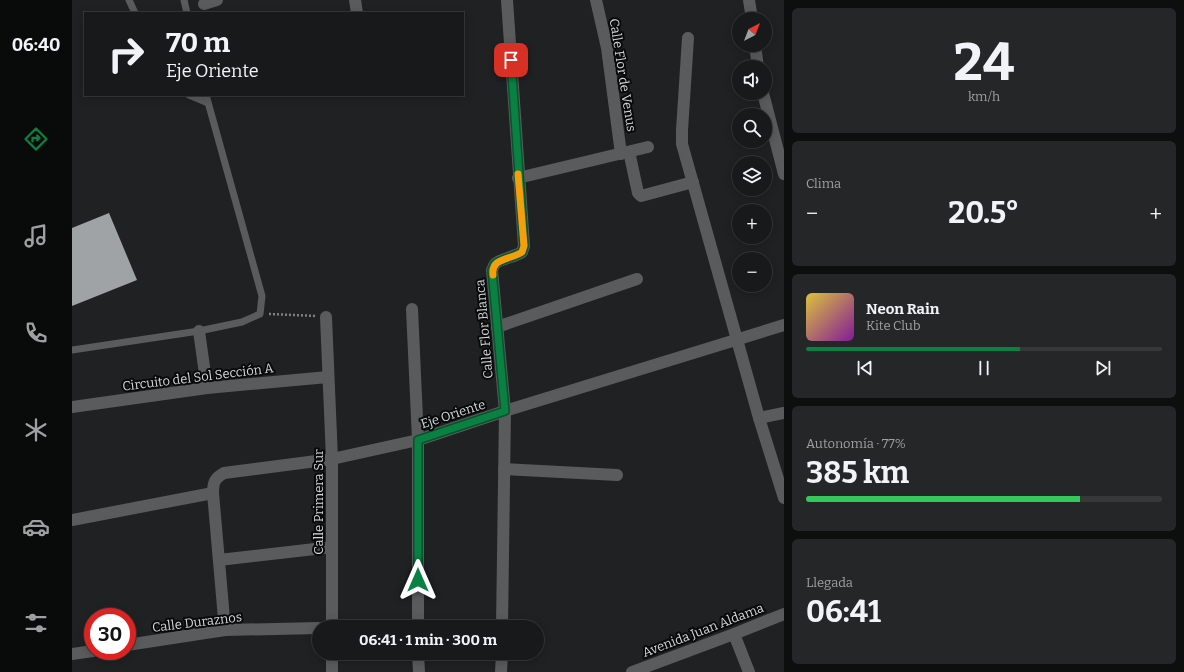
<!DOCTYPE html>
<html lang="es">
<head>
<meta charset="utf-8">
<style>
	:root { --surface:#17191a; --page:#242627; --text:#f1f3f6; --muted:#9ea0a2; --line:#363839; --accent:#0b8043 }
	body { margin:0; font-family:Bitter,serif; background:var(--page); color:var(--text); height:100vh; display:flex; flex-direction:column; font-size:15px; white-space:nowrap }
	* { box-sizing:border-box; margin:0 }
	p { font-size:13px; color:var(--muted) }
	.icon { flex:none; width:22px; height:22px; fill:none; stroke:currentColor; stroke-width:2; stroke-linecap:round; stroke-linejoin:round }
	.map { position:relative; flex:1; overflow:hidden }
	.drawer { display:flex; flex-direction:column; gap:8px; padding:8px; background:#0d0e0e; width:400px }
	.drawer>* { flex:none }
	.hud { position:absolute; left:12px; top:12px; width:380px; height:84px; border-radius:0px; box-shadow:0 2px 10px #0003,0 0 0 1px var(--line); background:#17191a; color:var(--text); overflow:hidden }
	.needle { width:26px; rotate:42deg }
	.tools { position:absolute; left:660px; top:12px; display:grid; gap:8px }
	.tools a { display:grid; place-items:center; width:40px; height:40px; border-radius:50%; background:var(--surface); box-shadow:0 2px 10px #0003,0 0 0 1px var(--line); font-size:20px }
	.speed { position:absolute; left:12px; top:608px; display:flex; gap:8px; font-size:20px; font-weight:700; text-align:center }
	.speed>* { display:grid; place-content:center; width:52px; height:52px; border-radius:50%; background:var(--surface); box-shadow:0 2px 10px #0003,0 0 0 1px var(--line); line-height:1 }
	.speed .limit { border:6px solid #d22; background:#fff; color:#111 }
	.pin { position:absolute; display:grid; place-items:center; width:34px; height:34px; color:#fff; margin:-17px; border-radius:8px; box-shadow:0 2px 6px #0006 }
	.me { position:absolute; width:44px; margin:-22px; rotate:0deg; stroke-linejoin:round; filter:drop-shadow(0 0 3px #0008) }
	.turn { display:flex; align-items:center; gap:14px; height:84px; padding:0 16px; font-size:18px }
	.turn .icon { width:52px; height:52px; stroke-width:2.5 }
	.turn b { display:block; font-size:28px; line-height:34px }
	.big { font-size:30px; font-weight:700; line-height:1.1 }
	.drawer .widget { flex:1; display:flex; flex-direction:column; justify-content:center; gap:6px; min-width:0; padding:0 14px; border-radius:6px; background:var(--page) }
	.drawer .dial { align-items:center; gap:0 }
	.dial b { font-size:52px; line-height:1 }
	.song { display:flex; align-items:center; gap:12px }
	.cover { width:48px; height:48px; border-radius:6px; background:linear-gradient(135deg,hsl(50 70% 55%),hsl(290 70% 35%)) }
	.played { height:4px; border-radius:2px; background:linear-gradient(90deg,var(--accent) 60%,var(--line) 60%) }
	.keys { display:flex; justify-content:space-around; direction:ltr }
	.heat { display:flex; justify-content:space-between; align-items:center; font-size:22px; direction:ltr }
	.charge { height:6px; border-radius:3px; background:linear-gradient(90deg,#34c759 77%,var(--line) 0) }
	.trip { position:absolute; left:240px; top:620px; width:232px; height:40px; border-radius:20px; background:var(--surface); box-shadow:0 2px 10px #0003,0 0 0 1px var(--line); font-weight:700; line-height:40px; text-align:center }
	main { display:flex; flex:1; min-height:0 }
	.dock { display:flex; flex-direction:column; width:72px; justify-content:space-around; align-items:center; background:#090a0a; color:var(--muted) }
	.dock .icon { width:28px; height:28px }
	.dock .selected { color:var(--accent) }
	.dock b { font-size:18px; color:var(--text) }
	.map>svg:first-child { display:block }
	.building { fill:#a0a3a5 }
	.lines { fill:none; stroke-linecap:round; stroke-linejoin:round }
	.path { stroke:#7f8182; stroke-width:2.5; stroke-dasharray:2 2; stroke-linecap:butt }
	.lane { stroke:#595b5d; stroke-width:7 }
	.street { stroke:#595b5d; stroke-width:12 }
	.secondary { stroke:#595b5d; stroke-width:12 }
	.route-casing { stroke:#07532c; stroke-width:10 }
	.route { stroke:#0b8043; stroke-width:7 }
	.slow { stroke:#f59e0b; stroke-width:7 }
	.labels { text-anchor:middle; dominant-baseline:central; stroke-width:4; stroke-linejoin:round; paint-order:stroke }
	.street-label { font-size:13px; fill:#d6d7d8; stroke:#090a0b }
</style>
</head>
<body>
<main>
<nav class="dock">
<b>06:40</b>
<svg class="icon selected" aria-label="directions" viewBox="0 0 24 24"><path d="M12 3l9 9-9 9-9-9zM9 14v-3h6M13 9l2 2-2 2"/></svg>
<svg class="icon" aria-label="music" viewBox="0 0 24 24"><path d="M9 18V5l10-2v13"/><circle cx="6" cy="18" r="3"/><circle cx="16" cy="16" r="3"/></svg>
<svg class="icon" aria-label="phone" viewBox="0 0 24 24"><path d="M5 4h4l2 5-3 2q2 4 5 5l2-3 5 2v4C11 20 4 13 5 4z"/></svg>
<svg class="icon" aria-label="climate" viewBox="0 0 24 24"><path d="M12 3v18M4 7l16 10M4 17L20 7"/></svg>
<svg class="icon" aria-label="car" viewBox="0 0 24 24"><path d="M5 17H2v-5l4-1 3-4h7l3 4 3 1v5h-3M9 17h6M6 11h13"/><circle cx="7" cy="17" r="2"/><circle cx="17" cy="17" r="2"/></svg>
<svg class="icon" aria-label="filters" viewBox="0 0 24 24"><path d="M4 7h16M4 17h16"/><circle cx="9" cy="7" r="2"/><circle cx="15" cy="17" r="2"/></svg>
</nav>
<div class="map">
<svg width="712" height="672" viewBox="0 0 712 672">
	<rect width="100%" height="100%" fill="#1f2122"/>
	<path class="building" d="M37 213 65 280 0 306V228Z"/>
	<g class="lines">
		<path class="path" d="M197 314 244 316"/>
		<g class="lane">
			<path d="M57 0 63 13"/>
			<path d="M112 0 115 13"/>
			<path d="M117 95 136 103"/>
			<path d="M0 350 127 331 170 322 188 314 190 296 134 95"/>
		</g>
		<g class="street">
			<path d="M283 0 285 13"/>
			<path d="M524 0 535 48 549 154"/>
			<path d="M677 0 680 19"/>
			<path d="M132 4 145 0"/>
			<path d="M616 38 610 130V144L687 418 712 498"/>
			<path d="M683 45 686 67"/>
			<path d="M691 93 712 174"/>
			<path d="M556 153 558 156 566 193 569 196 621 182"/>
			<path d="M446 178 576 147"/>
			<path d="M340 309 346 440V627"/>
			<path d="M254 317 260 459V627"/>
			<path d="M425 327 565 279"/>
			<path d="M127 331 135 388"/>
			<path d="M0 407 135 388 256 377"/>
			<path d="M687 418 712 413"/>
			<path d="M432 469 545 475"/>
			<path d="M0 520 141 493"/>
			<path d="M147 560 260 547"/>
			<path d="M153 630 141 493C141 482 143 478 152 473L260 459 346 440 433 411 712 325"/>
			<path d="M662 634 677 672"/>
			<path d="M55 645 153 630 247 628"/>
			<path d="M346 653 347 672"/>
			<path d="M0 654 21 651"/>
			<path d="M260 672V653"/>
			<path d="M560 672 662 634 712 614"/>
		</g>
		<g class="secondary">
			<path d="M430 627 433 411 420 270C421 269 422 264 423 264 427 259 443 257 450 252L452 246 435 0"/>
			<path d="M429 672 430 653"/>
		</g>
	</g>
	<g class="lines">
		<defs>
			<path id="route" d="M346 580V440L433 411 420 270C421 269 422 264 423 264 426 260 443 257 450 252L452 246 439 60"/>
		</defs>
		<use href="#route" class="route-casing"/>
		<use href="#route" class="route"/>
		<path class="slow" d="M421 275C419 257 439 260 450 252L452 246 446 174"/>
	</g>
	<g class="labels">
		<g class="street-label">
			<text transform="translate(551 75) rotate(81)">Calle Flor de Venus</text>
			<text transform="translate(412 329) rotate(-95)">Calle Flor Blanca</text>
			<text transform="translate(126 377) rotate(-7)">Circuito del Sol Sección A</text>
			<text transform="translate(381 414) rotate(-18)">Eje Oriente</text>
			<text transform="translate(246 502) rotate(-90)">Calle Primera Sur</text>
			<text transform="translate(125 622) rotate(-7)">Calle Duraznos</text>
			<text transform="translate(631 630) rotate(-21)">Avenida Juan Aldama</text>
		</g>
	</g>
</svg>
<div class="tools">
<a><svg class="needle" viewBox="-14 -14 28 28"><path d="M0-13l5 13h-10z" fill="#e53935"/><path d="M0 13l5-13h-10z" fill="#9ea0a2"/></svg></a>
<a><svg class="icon" aria-label="sound" viewBox="0 0 24 24"><path d="M4 9h4l5-4v14l-5-4H4zM17 9q2 3 0 6"/></svg></a>
<a><svg class="icon" aria-label="search" viewBox="0 0 24 24"><circle cx="10" cy="10" r="6"/><path d="M15 15l6 6"/></svg></a>
<a><svg class="icon" aria-label="layers" viewBox="0 0 24 24"><path d="M12 4l9 5-9 5-9-5zM3 14l9 5 9-5"/></svg></a>
<a>+</a>
<a>−</a>
</div>
<div class="speed"><div class="limit">30</div></div>
<div class="pin" style="left:439px;top:60px;background:#d93025"><svg class="icon" aria-label="arrive" viewBox="0 0 24 24"><path d="M6 21V4h12l-3 4 3 4H6"/></svg></div>
<svg class="me" style="left:346px;top:580px" viewBox="-20 -20 40 40"><path d="M0-17L14 15 0 8-14 15z" fill="#0b8043" stroke="#fff" stroke-width="4"/></svg>
<div class="trip">06:41 · 1 min · 300 m</div>
<div class="hud">
<div class="turn"><svg class="icon" aria-label="right" viewBox="0 0 24 24"><path d="M7 20v-9h11M14 6l5 5-5 5"/></svg><div><b>70 m</b>Eje Oriente</div></div>
</div>
</div>
<section class="drawer">
<div class="widget dial"><b>24</b><p>km/h</p></div>
<div class="widget"><p>Clima</p>
<div class="heat"><a>−</a><b class="big">20.5°</b><a>+</a></div>
</div>
<div class="widget">
<div class="song"><i class="cover"></i><div><b>Neon Rain</b><p>Kite Club</p></div></div>
<div class="played"></div>
<div class="keys"><svg class="icon" aria-label="previous" viewBox="0 0 24 24"><path d="M18 5L8 12l10 7zM5 5v14"/></svg><svg class="icon" aria-label="pause" viewBox="0 0 24 24"><path d="M8 5v14M16 5v14"/></svg><svg class="icon" aria-label="next" viewBox="0 0 24 24"><path d="M6 5l10 7-10 7zM19 5v14"/></svg></div>
</div>
<div class="widget"><p>Autonomía · 77%</p><b class="big">385 km</b><div class="charge"></div></div>
<div class="widget"><p>Llegada</p><b class="big">06:41</b></div>
</section>
</main>
</body>
</html>
